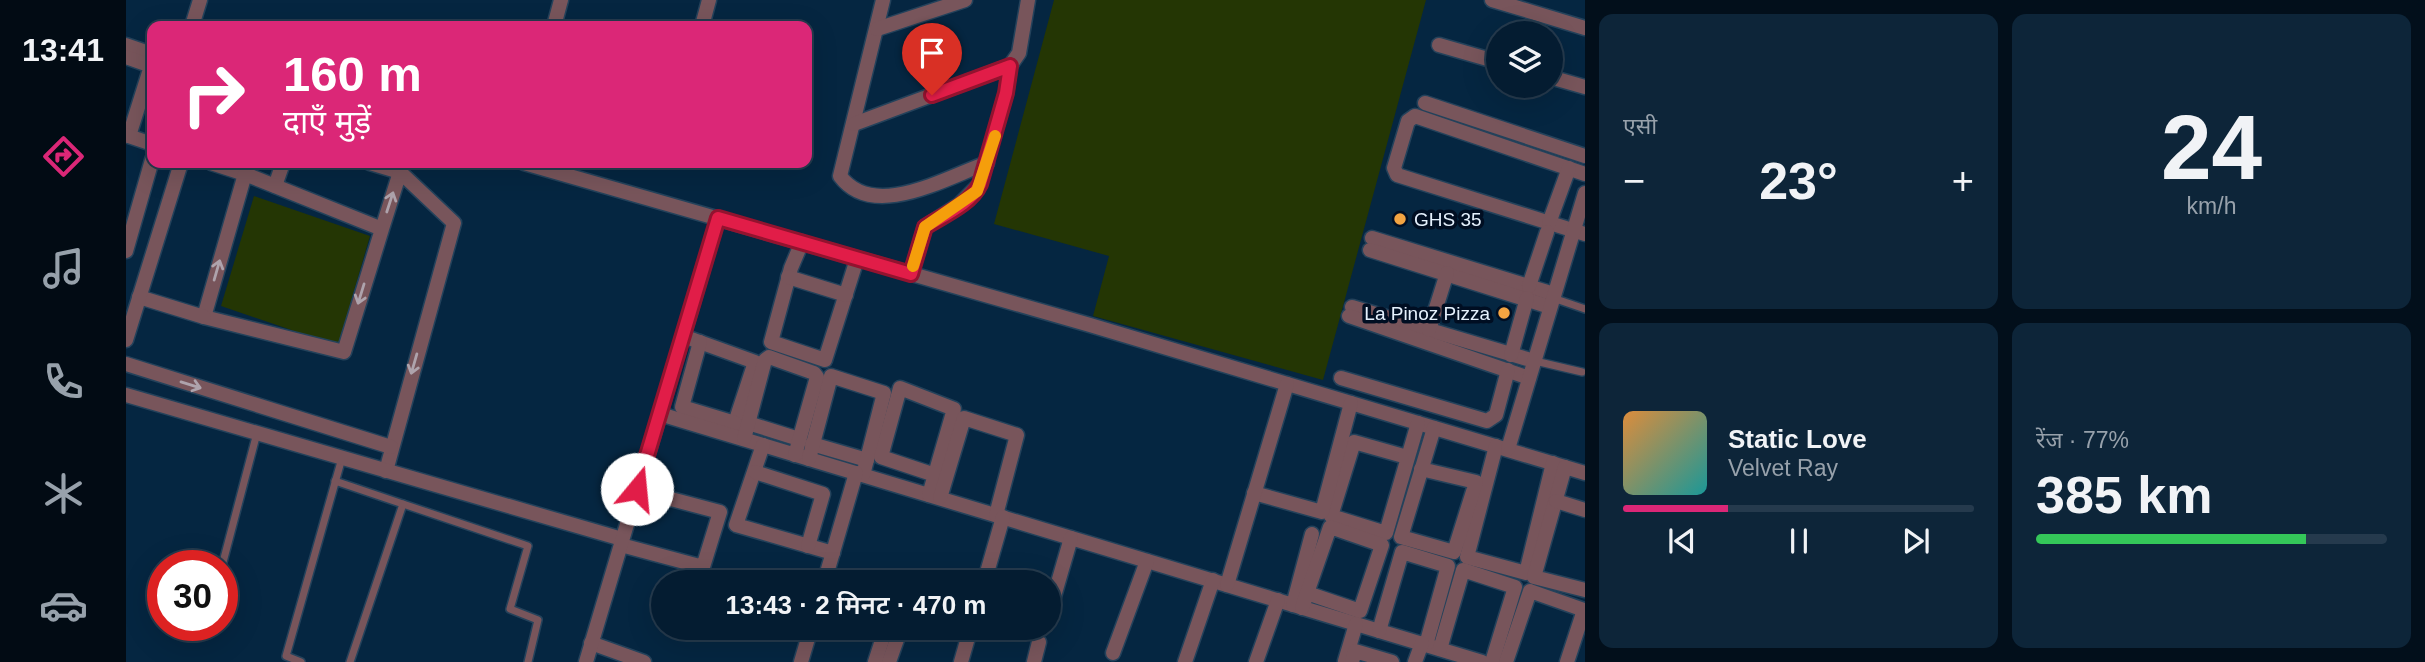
<!DOCTYPE html>
<html lang="hi">
<head>
<meta charset="utf-8">
<style>
	:root { --surface:#041c31; --page:#0d2539; --text:#f1f3f6; --muted:#97a1ab; --line:#253a4d; --accent:#db2777 }
	body { margin:0; font-family:Arial,"Noto Sans Devanagari",sans-serif; background:var(--page); color:var(--text); height:100vh; display:flex; flex-direction:column; font-size:26px; white-space:nowrap }
	* { box-sizing:border-box; margin:0 }
	p { font-size:23px; color:var(--muted) }
	.icon { flex:none; width:38px; height:38px; fill:none; stroke:currentColor; stroke-width:2; stroke-linecap:round; stroke-linejoin:round }
	.map { position:relative; flex:1; overflow:hidden }
	.side { display:flex; flex-direction:column; gap:14px; padding:14px; background:#020f1b; width:840px }
	.side>* { flex:none }
	.top-card { position:absolute; left:21px; top:21px; width:665px; height:147px; border-radius:14px; box-shadow:0 7px 28px #0002,0 0 0 2px var(--line); background:#db2777; color:#fff; overflow:hidden }
	.tools { position:absolute; left:1360px; top:21px; display:grid; gap:14px }
	.tools a { display:grid; place-items:center; width:77px; height:77px; border-radius:50%; background:var(--surface); box-shadow:0 7px 28px #0002,0 0 0 2px var(--line); font-size:35px }
	.speed { position:absolute; left:21px; top:550px; display:flex; gap:14px; font-size:35px; font-weight:700; text-align:center }
	.speed>* { display:grid; place-content:center; width:91px; height:91px; border-radius:50%; background:var(--surface); box-shadow:0 7px 28px #0002,0 0 0 2px var(--line); line-height:1 }
	.speed .limit { border:10px solid #d22; background:#fff; color:#111 }
	.pin { position:absolute; display:grid; place-items:center; width:60px; height:60px; color:#fff; margin:-72px -30px; border-radius:50% 50% 50% 0; rotate:-45deg; box-shadow:0 0 7px #0007 }
	.pin .icon { rotate:45deg }
	.me { position:absolute; width:77px; margin:-38px; rotate:17deg; stroke-linejoin:round; filter:drop-shadow(0 0 5px #0008) }
	.turn { display:flex; align-items:center; gap:24px; height:147px; padding:0 21px; font-size:32px }
	.turn .icon { width:91px; height:91px; stroke-width:2.5 }
	.turn b { display:block; font-size:49px; line-height:60px }
	.big { font-size:52px; font-weight:600; line-height:1.1 }
	.side .widget { flex:1; display:flex; flex-direction:column; justify-content:center; gap:10px; min-width:0; padding:0 24px; border-radius:14px; background:var(--page) }
	.side .dial { align-items:center; gap:0 }
	.dial b { font-size:91px; line-height:1 }
	.song { display:flex; align-items:center; gap:21px }
	.cover { width:84px; height:84px; border-radius:10px; background:linear-gradient(135deg,hsl(30 70% 55%),hsl(180 70% 35%)) }
	.played { height:7px; border-radius:4px; background:linear-gradient(90deg,var(--accent) 30%,var(--line) 30%) }
	.keys { display:flex; justify-content:space-around; direction:ltr }
	.heat { display:flex; justify-content:space-between; align-items:center; font-size:38px; direction:ltr }
	.charge { height:10px; border-radius:5px; background:linear-gradient(90deg,#34c759 77%,var(--line) 0) }
	.side .tiles { flex:1; display:grid; gap:14px; grid-template-columns:repeat(2,1fr) }
	.trip { position:absolute; left:525px; top:570px; width:410px; height:70px; border-radius:35px; background:var(--surface); box-shadow:0 7px 28px #0002,0 0 0 2px var(--line); font-weight:600; line-height:70px; text-align:center }
	main { display:flex; flex:1; min-height:0 }
	.menu { display:flex; flex-direction:column; width:126px; justify-content:space-around; align-items:center; background:#020b14; color:var(--muted) }
	.menu .icon { width:49px; height:49px }
	.menu .on { color:var(--accent) }
	.menu b { font-size:32px; color:var(--text) }
	.map>svg:first-child { display:block }
	.green { fill:#243604 }
	.lines { fill:none; stroke-linecap:round; stroke-linejoin:round }
	.service-casing { stroke:#24425b; stroke-width:10 }
	.minor-casing { stroke:#24425b; stroke-width:17 }
	.service { stroke:#78555b; stroke-width:7 }
	.minor { stroke:#78555b; stroke-width:14 }
	.oneway { stroke:#aea3ac }
	.route-casing { stroke:#92132f; stroke-width:18 }
	.route { stroke:#e11d48; stroke-width:12 }
	.slow { stroke:#f59e0b; stroke-width:12 }
	.poi-dot { fill:#f3a442; stroke:#000e22; stroke-width:2.5 }
	.labels { text-anchor:middle; dominant-baseline:central; stroke-width:7; stroke-linejoin:round; paint-order:stroke }
	.poi-label { font-size:19px; fill:#e5f1fd; stroke:#000e22; text-anchor:start }
</style>
</head>
<body>
<main>
<nav class="menu">
<b>13:41</b>
<svg class="icon on" aria-label="directions" viewBox="0 0 24 24"><path d="M12 3l9 9-9 9-9-9zM9 14v-3h6M13 9l2 2-2 2"/></svg>
<svg class="icon" aria-label="music" viewBox="0 0 24 24"><path d="M9 18V5l10-2v13"/><circle cx="6" cy="18" r="3"/><circle cx="16" cy="16" r="3"/></svg>
<svg class="icon" aria-label="phone" viewBox="0 0 24 24"><path d="M5 4h4l2 5-3 2q2 4 5 5l2-3 5 2v4C11 20 4 13 5 4z"/></svg>
<svg class="icon" aria-label="climate" viewBox="0 0 24 24"><path d="M12 3v18M4 7l16 10M4 17L20 7"/></svg>
<svg class="icon" aria-label="car" viewBox="0 0 24 24"><path d="M5 17H2v-5l4-1 3-4h7l3 4 3 1v5h-3M9 17h6M6 11h13"/><circle cx="7" cy="17" r="2"/><circle cx="17" cy="17" r="2"/></svg>
</nav>
<div class="map">
<svg width="1459" height="662" viewBox="0 0 1459 662">
	<rect width="100%" height="100%" fill="#052641"/>
	<g class="green">
		<path d="M928 0H1300L1197 380 967 316 983 256 868 224Z"/>
		<path d="M128 196 244 236 212 346 95 306Z"/>
	</g>
	<g class="lines">
		<defs>
			<g id="service">
				<path d="M1427 298 1459 309"/>
				<path d="M1409 361 1456 372"/>
				<path d="M209 481 277 504 224 662"/>
				<path d="M277 504 402 546 384 609 412 620 402 662"/>
				<path d="M96 566 131 433"/>
				<path d="M175 662 160 656 216 458"/>
			</g>
			<g id="minor">
				<path d="M757 0 714 176C747 221 819 178 861 163"/>
				<path d="M1366 0 1459 28"/>
				<path d="M66 26 74 0"/>
				<path d="M428 26 435 0"/>
				<path d="M576 26 583 0"/>
				<path d="M751 29 839 0"/>
				<path d="M0 45 26 54"/>
				<path d="M1313 45 1372 62"/>
				<path d="M0 57 25 66 3 136"/>
				<path d="M1424 77 1459 87"/>
				<path d="M1299 103 1459 156"/>
				<path d="M728 124 884 66"/>
				<path d="M0 135 26 144"/>
				<path d="M85 163 119 174"/>
				<path d="M244 163 274 172"/>
				<path d="M398 163 964 325 1459 473"/>
				<path d="M1459 174 1289 116 1282 121 1268 168 1271 175 1459 234"/>
				<path d="M149 186 157 163"/>
				<path d="M1423 223 1443 168"/>
				<path d="M256 229 218 352 78 317 119 174 256 229 274 172 328 223 260 471"/>
				<path d="M1246 238 1428 294"/>
				<path d="M676 242 665 268 645 342 699 360 731 259"/>
				<path d="M1244 250 1424 307"/>
				<path d="M0 251 26 160"/>
				<path d="M785 274 799 227 833 205 854 184 880 93 884 66 893 53 902 0"/>
				<path d="M662 277 720 295"/>
				<path d="M1403 286 1421 232"/>
				<path d="M13 297 78 317"/>
				<path d="M1226 307 1408 361"/>
				<path d="M1223 316 1403 378"/>
				<path d="M1303 330 1321 273"/>
				<path d="M557 336 629 362 605 435"/>
				<path d="M0 340 55 163"/>
				<path d="M574 342 556 407 609 423"/>
				<path d="M1385 355 1401 298"/>
				<path d="M0 364 265 447"/>
				<path d="M1215 378 1361 421 1370 415 1382 370"/>
				<path d="M0 395 496 539"/>
				<path d="M534 414 1356 662"/>
				<path d="M622 423 673 439"/>
				<path d="M618 439 639 360 643 357 688 373 691 377 669 455"/>
				<path d="M686 444 741 460"/>
				<path d="M637 445 610 525 707 553"/>
				<path d="M1370 446 1341 557 1400 573 1427 463"/>
				<path d="M1382 449 1459 193"/>
				<path d="M1281 457 1228 442 1205 516 1260 533 1292 423"/>
				<path d="M683 459 705 376 758 393 737 475"/>
				<path d="M1439 467 1408 577 1459 590"/>
				<path d="M1295 469 1350 482 1328 552 1275 537 1308 428"/>
				<path d="M629 472 697 494 682 546"/>
				<path d="M1128 493 1196 512 1225 403"/>
				<path d="M803 495 828 409 774 388 755 457 809 475"/>
				<path d="M814 498 838 418 891 435 870 515"/>
				<path d="M1430 501 1459 510"/>
				<path d="M495 545 577 567 594 512 511 490"/>
				<path d="M698 583 730 473"/>
				<path d="M858 583 877 517"/>
				<path d="M1101 585 1161 384"/>
				<path d="M1167 605 1186 534"/>
				<path d="M1176 608 1181 593 1234 611 1256 545 1204 527 1181 593"/>
				<path d="M922 617 945 538"/>
				<path d="M655 628 683 636"/>
				<path d="M1253 631 1276 552 1322 566 1300 645"/>
				<path d="M465 643 518 662"/>
				<path d="M1314 649 1337 570 1389 587 1366 662"/>
				<path d="M987 653 1021 561"/>
				<path d="M1219 661 1230 624"/>
				<path d="M460 662 592 218"/>
				<path d="M675 662 685 628"/>
				<path d="M749 662 760 628"/>
				<path d="M763 662 775 628"/>
				<path d="M835 662 843 634"/>
				<path d="M908 662 913 642"/>
				<path d="M1059 662 1087 580"/>
				<path d="M1130 662 1152 600"/>
				<path d="M1226 662 1229 651 1266 662"/>
				<path d="M1289 662 1296 643"/>
				<path d="M1380 662 1404 591 1458 610 1441 662"/>
			</g>
		</defs>
		<use href="#service" class="service-casing"/>
		<use href="#minor" class="minor-casing"/>
		<use href="#service" class="service"/>
		<use href="#minor" class="minor"/>
	</g>
	<defs><path id="oneway-shaft" d="M-6 0H5M1.5-3L5.5 0L1.5 3" fill="none" stroke-width="1.6" stroke-linecap="round" stroke-linejoin="round" transform="scale(1.75)"/></defs>
	<g class="oneway">
		<use href="#oneway-shaft" transform="translate(264 202) rotate(-72)"/>
		<use href="#oneway-shaft" transform="translate(91 270) rotate(-74)"/>
		<use href="#oneway-shaft" transform="translate(235 294) rotate(107)"/>
		<use href="#oneway-shaft" transform="translate(288 364) rotate(106)"/>
		<use href="#oneway-shaft" transform="translate(65 385) rotate(17)"/>
	</g>
	<g class="lines">
		<defs>
			<path id="route" d="M511 489 592 218 785 274 799 227C816 216 845 204 854 184L880 93 884 66 806 95"/>
		</defs>
		<use href="#route" class="route-casing"/>
		<use href="#route" class="route"/>
		<path class="slow" d="M787 266 799 227 851 191 869 136"/>
	</g>
	<g class="poi-dot">
		<circle cx="1274" cy="219" r="7"/>
		<circle cx="1378" cy="313" r="7"/>
	</g>
	<g class="labels">
		<g class="poi-label">
			<text x="1288" y="219">GHS 35</text>
			<text x="1364" y="313" text-anchor="end">La Pinoz Pizza</text>
		</g>
	</g>
</svg>
<div class="tools">
<a><svg class="icon" aria-label="layers" viewBox="0 0 24 24"><path d="M12 4l9 5-9 5-9-5zM3 14l9 5 9-5"/></svg></a>
</div>
<div class="speed"><div class="limit">30</div></div>
<div class="pin" style="left:806px;top:95px;background:#d93025"><svg class="icon" aria-label="arrive" viewBox="0 0 24 24"><path d="M6 21V4h12l-3 4 3 4H6"/></svg></div>
<svg class="me" style="left:511px;top:489px" viewBox="-20 -20 40 40"><circle r="19" fill="#fff"/><path d="M0-13L10 11 0 6-10 11z" fill="#e11d48"/></svg>
<div class="trip">13:43 · 2 मिनट · 470 m</div>
<div class="top-card">
<div class="turn"><svg class="icon" aria-label="right" viewBox="0 0 24 24"><path d="M7 20v-9h11M14 6l5 5-5 5"/></svg><div><b>160 m</b>दाएँ मुड़ें</div></div>
</div>
</div>
<section class="side">
<div class="tiles">
<div class="widget"><p>एसी</p>
<div class="heat"><a>−</a><b class="big">23°</b><a>+</a></div>
</div>
<div class="widget dial"><b>24</b><p>km/h</p></div>
<div class="widget">
<div class="song"><i class="cover"></i><div><b>Static Love</b><p>Velvet Ray</p></div></div>
<div class="played"></div>
<div class="keys"><svg class="icon" aria-label="previous" viewBox="0 0 24 24"><path d="M18 5L8 12l10 7zM5 5v14"/></svg><svg class="icon" aria-label="pause" viewBox="0 0 24 24"><path d="M8 5v14M16 5v14"/></svg><svg class="icon" aria-label="next" viewBox="0 0 24 24"><path d="M6 5l10 7-10 7zM19 5v14"/></svg></div>
</div>
<div class="widget"><p>रेंज · 77%</p><b class="big">385 km</b><div class="charge"></div></div>
</div>
</section>
</main>
</body>
</html>
